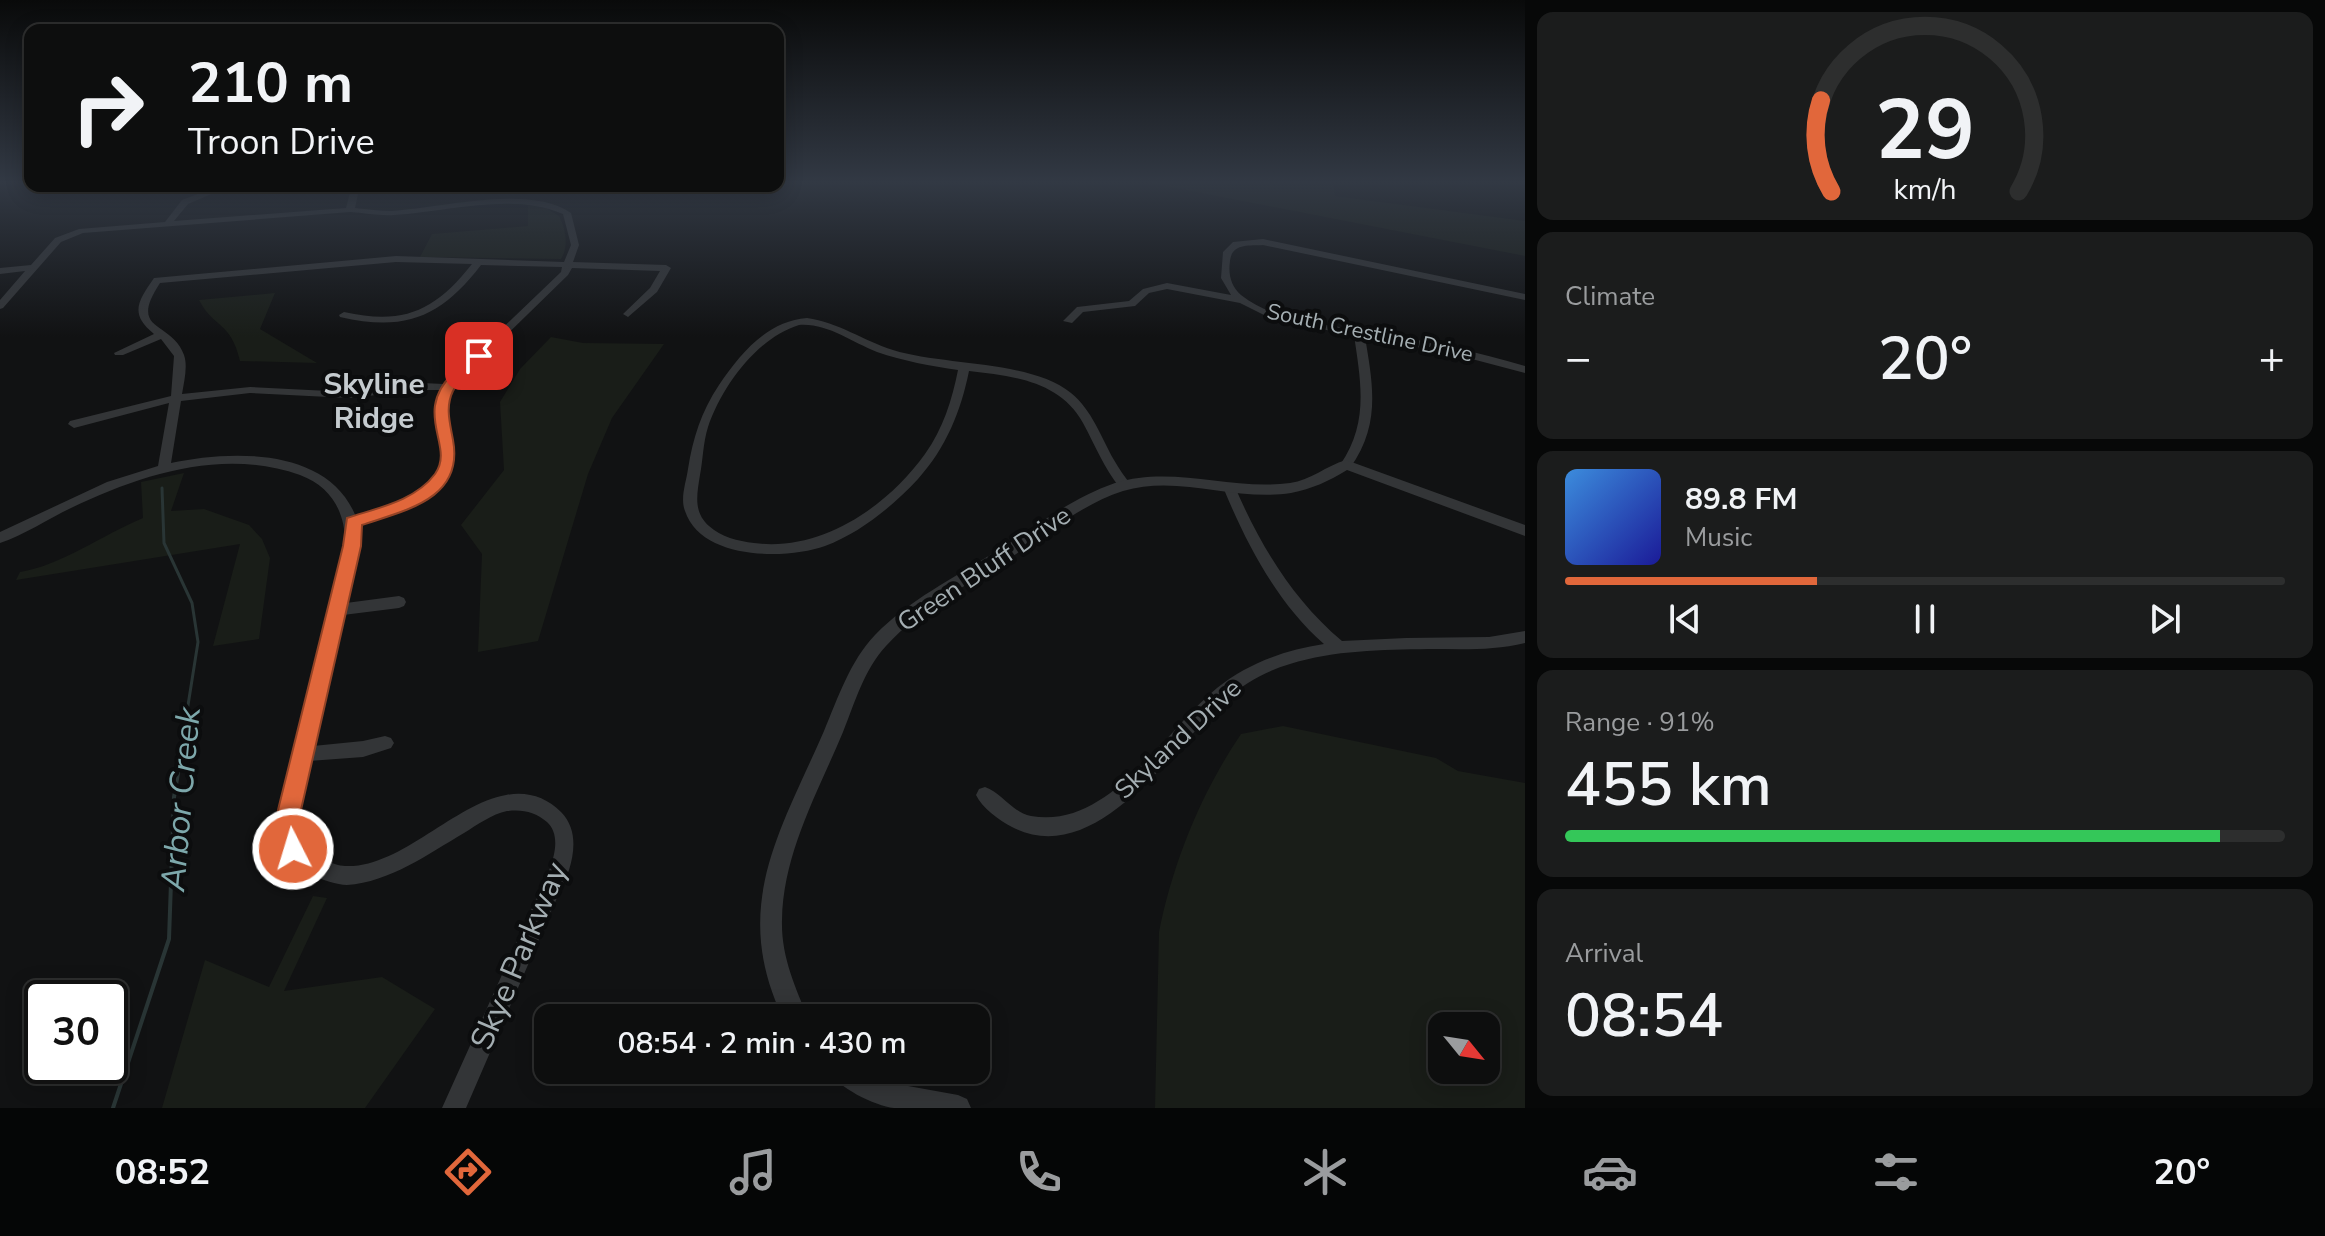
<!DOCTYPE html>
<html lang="en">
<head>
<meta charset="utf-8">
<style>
	:root { --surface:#0d0e0e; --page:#1b1c1c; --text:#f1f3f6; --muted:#9a9c9e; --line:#2d2e2e; --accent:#e1673b }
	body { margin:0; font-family:"Nunito Sans",sans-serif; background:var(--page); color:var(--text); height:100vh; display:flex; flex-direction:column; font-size:30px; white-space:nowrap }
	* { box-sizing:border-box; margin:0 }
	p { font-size:26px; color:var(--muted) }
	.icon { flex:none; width:44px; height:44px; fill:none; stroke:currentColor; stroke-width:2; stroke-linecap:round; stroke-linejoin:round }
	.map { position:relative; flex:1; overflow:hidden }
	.details { display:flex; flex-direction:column; gap:12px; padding:12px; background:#070808; width:800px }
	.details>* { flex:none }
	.banner { position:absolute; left:24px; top:24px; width:760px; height:168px; border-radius:16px; box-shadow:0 4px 20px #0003,0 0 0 2px var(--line); background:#0d0e0e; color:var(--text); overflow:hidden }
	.needle { width:52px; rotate:120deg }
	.buttons { position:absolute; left:1428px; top:1012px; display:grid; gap:16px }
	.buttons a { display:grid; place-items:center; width:72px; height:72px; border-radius:16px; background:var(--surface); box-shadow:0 4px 20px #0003,0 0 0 2px var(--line); font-size:40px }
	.speed { position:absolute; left:24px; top:980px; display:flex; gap:16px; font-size:40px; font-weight:700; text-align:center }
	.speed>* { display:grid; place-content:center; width:104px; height:104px; border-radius:50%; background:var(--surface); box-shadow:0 4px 20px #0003,0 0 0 2px var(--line); line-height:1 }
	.speed .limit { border:4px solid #111; border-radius:12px; background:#fff; color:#111 }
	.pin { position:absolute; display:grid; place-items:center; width:68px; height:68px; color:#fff; margin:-34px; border-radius:16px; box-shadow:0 4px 12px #0006 }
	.me { position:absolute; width:88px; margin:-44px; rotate:355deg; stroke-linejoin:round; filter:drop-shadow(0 0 6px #0008) }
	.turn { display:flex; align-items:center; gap:28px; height:168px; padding:0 32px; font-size:36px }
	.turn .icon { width:104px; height:104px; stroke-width:2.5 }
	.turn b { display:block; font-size:56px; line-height:68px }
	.big { font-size:60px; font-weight:600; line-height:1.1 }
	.details .card { flex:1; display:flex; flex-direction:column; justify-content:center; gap:12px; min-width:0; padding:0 28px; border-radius:16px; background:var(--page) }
	.details .dial { align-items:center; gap:0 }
	.dial svg { height:208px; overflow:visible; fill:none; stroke:var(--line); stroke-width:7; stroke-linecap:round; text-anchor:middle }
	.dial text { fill:var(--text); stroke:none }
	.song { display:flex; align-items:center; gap:24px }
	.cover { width:96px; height:96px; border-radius:12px; background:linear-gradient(135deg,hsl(210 70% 55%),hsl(240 70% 35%)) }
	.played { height:8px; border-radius:4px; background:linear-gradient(90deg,var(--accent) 35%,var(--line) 35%) }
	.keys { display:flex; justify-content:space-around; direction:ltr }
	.heat { display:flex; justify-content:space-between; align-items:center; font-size:44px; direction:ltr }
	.charge { height:12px; border-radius:6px; background:linear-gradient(90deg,#34c759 91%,var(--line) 0) }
	.trip { position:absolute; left:534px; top:1004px; width:456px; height:80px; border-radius:16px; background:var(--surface); box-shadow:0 4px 20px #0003,0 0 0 2px var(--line); font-weight:600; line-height:80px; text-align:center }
	.tabs { display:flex; height:128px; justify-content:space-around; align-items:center; background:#050606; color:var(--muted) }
	.tabs .icon { width:56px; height:56px }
	.tabs .on { color:var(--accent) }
	.tabs b { font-size:36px; color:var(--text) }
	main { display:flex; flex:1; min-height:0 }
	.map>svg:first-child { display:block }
	.green { fill:#191d18; fill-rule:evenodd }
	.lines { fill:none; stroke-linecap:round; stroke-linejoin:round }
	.stream-far1 { stroke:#293535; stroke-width:3 }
	.stream { stroke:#293535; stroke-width:4 }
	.minor { fill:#333537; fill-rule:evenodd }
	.tertiary { fill:#333537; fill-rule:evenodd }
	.route { fill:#e1673b; stroke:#924326; stroke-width:2 }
	.labels { text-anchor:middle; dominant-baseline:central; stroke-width:8; stroke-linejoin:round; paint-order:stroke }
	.far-street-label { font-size:22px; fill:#a4aeb2; stroke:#0c0d0e }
	.street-label { font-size:26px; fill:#a4aeb2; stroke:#0c0d0e }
	.quarter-label { font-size:30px; font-weight:bold; fill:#c5cbcf; stroke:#0c0d0e }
	.near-street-label { font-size:32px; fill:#a4aeb2; stroke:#0c0d0e }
	.near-water-label { font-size:34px; font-style:italic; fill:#7da8ab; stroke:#0c0d0e }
</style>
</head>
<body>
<main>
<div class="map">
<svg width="1525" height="1108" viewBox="0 0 1525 1108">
	<rect width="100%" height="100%" fill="#111213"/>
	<g class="green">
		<path d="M1145 182H1333L1335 196 1525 221V256Z"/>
		<path d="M528 205 546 208 559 216C566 229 569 247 561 259L420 257 432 234 528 226Z"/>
		<path d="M275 293 260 329 317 363 240 361C231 321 213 328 199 300Z"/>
		<path d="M551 337 583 343 664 344 612 418 588 474 538 641 478 652 482 554 461 525 504 470 500 402 520 369Z"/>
		<path d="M184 473 171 511 204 509 249 525 262 539 270 558 259 639 213 646 240 544 16 580 20 572C60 566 104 534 143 518L141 482Z"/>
		<path d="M1283 726 1436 758 1458 771 1525 783V1108H1155L1159 932C1173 862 1201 793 1241 734ZM1442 1026H1486V1070H1442Z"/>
		<path d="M313 896 327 898 284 991 382 977 435 1009 365 1108H162L205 960 269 987Z"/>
	</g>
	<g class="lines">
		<path class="stream-far1" d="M162 488 164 543 192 603 198 642 177 775"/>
		<path class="stream" d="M113 1108 169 939 174 797 178 773"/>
		<g class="minor">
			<path d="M219 186H230L188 204 174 221 346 208 351 189 348 186H356L359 189 355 208C367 209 380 211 392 211 442 208 529 184 571 213L579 245 573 262 666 265 671 268 657 292 628 317 623 314 650 288 660 271 572 268 568 275 452 388 448 416 454 460 451 473 441 487 415 505 358 525 359 546 346 603 399 596 404 598 406 602 404 606 399 608 343 615 313 746 363 741 385 736 391 738 394 743 391 748 363 757 309 761C302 794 280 849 327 861 332 863 339 866 345 866 399 869 454 804 506 795 527 791 546 797 561 812 577 828 575 851 569 870L466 1108H442L550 868C555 854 560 834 547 822 535 812 523 809 507 811 492 814 477 825 464 833 428 854 390 882 347 885 337 885 322 879 312 876 283 866 278 837 280 810L345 546C346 513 332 487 300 475 223 448 142 474 71 508 48 519 24 535 0 543V532L107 482 158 466 169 403 74 428 68 424 70 421 171 396 174 356 161 339 123 355H115L114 353 154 334C129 314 138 301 154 278L396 256 564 262 571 245 563 214C511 192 449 212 394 215 379 216 365 213 350 212L83 233 61 242 3 308 0 309V300L25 271 0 274V268L31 265 55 238 79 229 165 222 182 200ZM396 262 472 264C434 312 403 325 344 312L339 315 340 317C406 332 441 317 481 265L562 267 561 272 444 384 422 383 349 392 250 387 182 394C184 382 188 366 184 355 172 320 127 333 160 283ZM422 390H440C434 410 439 426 441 446 446 492 396 504 360 515L356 517C329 447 231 450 171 463L181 401 250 393 349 398Z"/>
			<path d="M1263 239 1525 294V300L1263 245C1248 246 1232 243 1230 261 1228 274 1231 286 1241 295 1280 325 1336 325 1381 333 1430 342 1478 352 1525 366V373L1453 354 1365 337C1373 385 1381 425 1350 468L1346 469 1340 465C1369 423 1361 383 1354 335L1288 323 1266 316 1240 303 1167 289 1149 293 1135 306 1083 312 1072 323 1063 321 1077 307 1129 301 1143 289 1167 283 1231 295 1221 278 1223 252 1233 242Z"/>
			<path d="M807 318C838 322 864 341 893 350 944 366 1031 360 1071 393 1092 410 1101 437 1114 460 1119 469 1125 477 1131 485L1130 488H1120C1104 468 1095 445 1083 423 1060 381 1013 376 969 371 961 411 946 448 918 479 893 506 860 533 825 546 786 560 701 560 685 511 680 498 686 483 688 469 693 438 701 412 719 385 740 354 767 321 807 318ZM799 325C828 323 851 342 877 352 903 361 931 366 958 370 952 400 943 429 925 454 887 507 821 552 754 543 738 541 721 537 709 526 693 512 697 494 700 475 703 459 703 443 708 427 722 386 757 338 799 325Z"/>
			<path d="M1229 483 1235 487C1260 545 1293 600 1342 641L1406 638 1489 637 1525 631V643C1493 651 1461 649 1428 649 1382 650 1334 650 1290 664 1266 671 1245 683 1226 699 1174 746 1096 871 1012 827 999 820 982 808 976 795L979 789 985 787C1002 793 1013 813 1031 816 1109 830 1164 731 1217 688 1248 663 1285 650 1324 644 1277 603 1246 543 1223 487Z"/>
		</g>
		<g class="tertiary">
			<path d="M1346 460 1525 525V536L1347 470C1329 481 1312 489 1291 493 1235 502 1179 474 1123 491 1085 503 1052 530 1019 552 975 582 923 605 886 646 864 670 855 702 843 732 818 792 783 853 782 920 781 956 795 986 808 1018H783C730 907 780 832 824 731 838 698 850 661 875 635 909 600 954 578 995 552 1034 528 1071 498 1115 483 1174 465 1231 491 1290 483 1311 480 1326 466 1346 460Z"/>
			<path d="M829 1070H866L897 1084 958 1095 967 1099 971 1108C946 1108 919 1108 894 1108 875 1106 836 1087 829 1070Z"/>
		</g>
	</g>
	<linearGradient id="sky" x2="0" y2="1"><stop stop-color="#090a0a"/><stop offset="0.54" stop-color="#323944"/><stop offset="1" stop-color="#323944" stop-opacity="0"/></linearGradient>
	<rect width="1525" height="337" fill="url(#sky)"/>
	<path class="route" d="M479 351 486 356C476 368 459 378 453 391 445 407 450 423 453 440 464 499 406 510 362 525L361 546 301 810C300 826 308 844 302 858L293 861 284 858C277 842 276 827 278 810L343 546 347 518C377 508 415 501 435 474 456 445 410 414 455 371 463 364 470 355 479 351Z"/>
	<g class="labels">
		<g class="far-street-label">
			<text transform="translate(1370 333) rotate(12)">South Crestline Drive</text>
		</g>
		<g class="street-label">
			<text transform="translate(984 569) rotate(-34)">Green Bluff Drive</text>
			<text transform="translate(1178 739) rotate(-43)">Skyland Drive</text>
		</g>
		<g class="quarter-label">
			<text x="374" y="384">Skyline<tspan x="374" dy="34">Ridge</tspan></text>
		</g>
		<g class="near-street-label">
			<text transform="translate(519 956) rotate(-67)">Skye Parkway</text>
		</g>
		<g class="near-water-label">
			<text transform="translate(181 799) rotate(-85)">Arbor Creek</text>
		</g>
	</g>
</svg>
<div class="buttons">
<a><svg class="needle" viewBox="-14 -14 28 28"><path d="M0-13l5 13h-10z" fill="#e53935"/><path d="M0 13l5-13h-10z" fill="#9a9c9e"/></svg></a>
</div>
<div class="speed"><div class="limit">30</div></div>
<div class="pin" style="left:479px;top:356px;background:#d93025"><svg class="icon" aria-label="arrive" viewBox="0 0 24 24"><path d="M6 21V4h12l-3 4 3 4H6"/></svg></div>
<svg class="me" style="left:293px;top:849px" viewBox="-20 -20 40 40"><circle r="17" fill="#e1673b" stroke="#fff" stroke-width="3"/><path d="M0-11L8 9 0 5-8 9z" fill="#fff"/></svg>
<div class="trip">08:54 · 2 min · 430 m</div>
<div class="banner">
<div class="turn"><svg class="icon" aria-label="right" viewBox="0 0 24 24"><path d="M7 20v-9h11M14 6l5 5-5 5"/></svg><div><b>210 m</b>Troon Drive</div></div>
</div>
</div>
<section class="details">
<div class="card dial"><svg viewBox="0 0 100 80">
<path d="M14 69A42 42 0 1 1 86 69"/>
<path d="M14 69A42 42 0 0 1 10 34" stroke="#e1673b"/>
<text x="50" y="56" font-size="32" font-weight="700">29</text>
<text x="50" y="72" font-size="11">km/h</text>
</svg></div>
<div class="card"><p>Climate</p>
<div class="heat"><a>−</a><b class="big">20°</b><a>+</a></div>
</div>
<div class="card">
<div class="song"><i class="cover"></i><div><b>89.8 FM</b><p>Music</p></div></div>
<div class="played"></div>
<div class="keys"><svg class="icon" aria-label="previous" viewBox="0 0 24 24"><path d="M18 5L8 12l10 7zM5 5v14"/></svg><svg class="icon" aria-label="pause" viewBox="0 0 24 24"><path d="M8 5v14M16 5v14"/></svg><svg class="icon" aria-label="next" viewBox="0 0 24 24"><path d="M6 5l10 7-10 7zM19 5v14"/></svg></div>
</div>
<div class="card"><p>Range · 91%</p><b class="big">455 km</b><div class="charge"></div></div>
<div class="card"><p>Arrival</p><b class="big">08:54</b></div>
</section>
</main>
<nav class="tabs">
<b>08:52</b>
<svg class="icon on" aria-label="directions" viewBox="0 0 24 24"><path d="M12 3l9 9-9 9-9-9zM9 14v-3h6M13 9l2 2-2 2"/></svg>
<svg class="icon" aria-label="music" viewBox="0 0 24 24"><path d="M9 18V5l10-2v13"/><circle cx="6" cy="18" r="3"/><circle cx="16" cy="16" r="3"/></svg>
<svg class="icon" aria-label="phone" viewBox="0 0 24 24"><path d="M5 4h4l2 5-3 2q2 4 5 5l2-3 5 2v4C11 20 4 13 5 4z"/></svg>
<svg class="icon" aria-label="climate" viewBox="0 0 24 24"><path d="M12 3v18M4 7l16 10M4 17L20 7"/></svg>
<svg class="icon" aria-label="car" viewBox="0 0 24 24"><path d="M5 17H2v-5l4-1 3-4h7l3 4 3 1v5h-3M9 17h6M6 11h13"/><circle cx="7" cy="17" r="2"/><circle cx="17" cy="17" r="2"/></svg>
<svg class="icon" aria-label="filters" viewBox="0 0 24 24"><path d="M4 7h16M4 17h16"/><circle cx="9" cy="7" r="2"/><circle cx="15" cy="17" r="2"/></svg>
<b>20°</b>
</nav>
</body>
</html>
